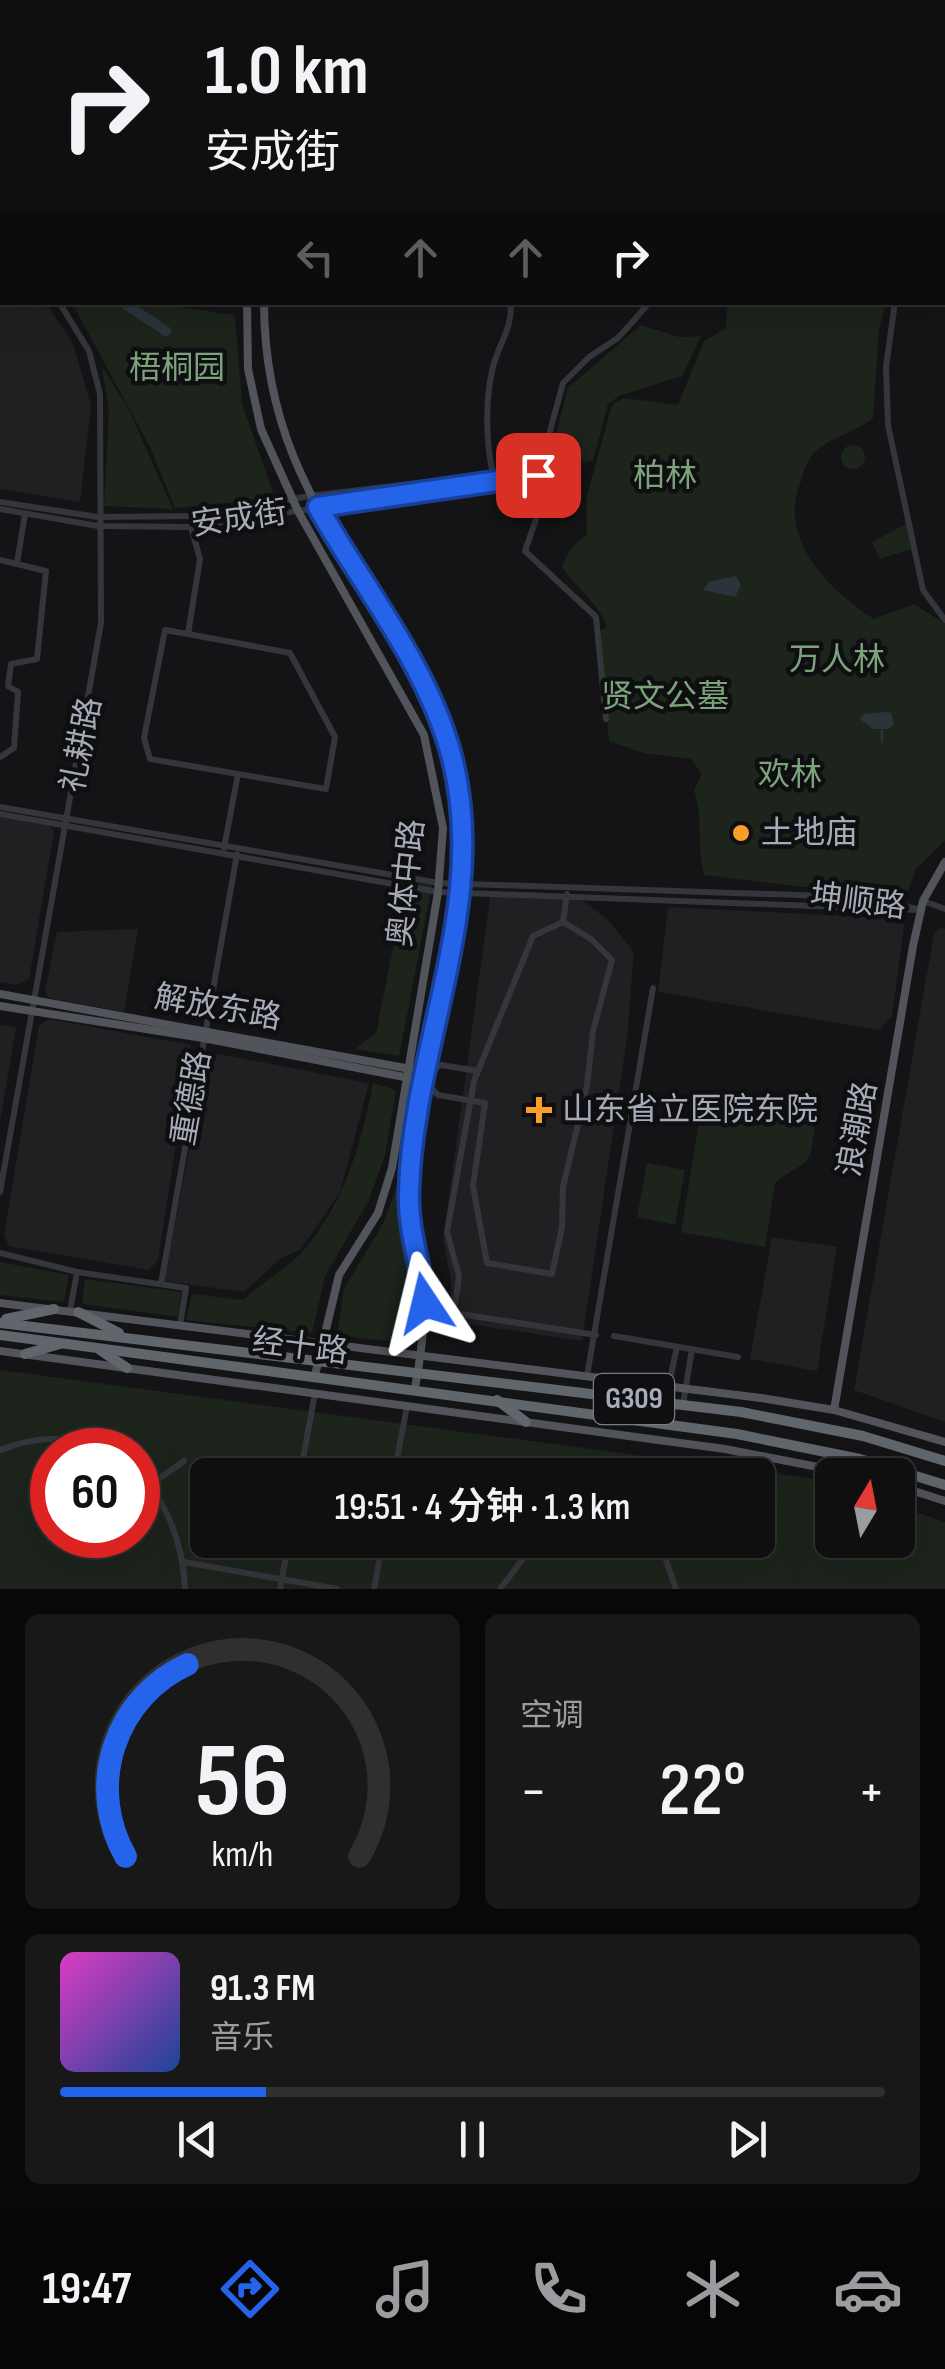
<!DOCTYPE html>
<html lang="zh">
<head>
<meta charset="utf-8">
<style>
	:root { --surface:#0f0f10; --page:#181819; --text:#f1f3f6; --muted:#9b9c9f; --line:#2f2f30; --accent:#2563eb }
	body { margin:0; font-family:"Sofia Sans Condensed","Noto Sans SC",sans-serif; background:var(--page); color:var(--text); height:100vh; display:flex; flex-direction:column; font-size:38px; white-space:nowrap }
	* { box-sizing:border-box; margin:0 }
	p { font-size:32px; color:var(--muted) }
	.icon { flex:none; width:55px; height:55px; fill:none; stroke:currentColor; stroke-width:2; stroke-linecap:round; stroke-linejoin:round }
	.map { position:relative; height:1589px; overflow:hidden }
	.panel { display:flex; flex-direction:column; gap:25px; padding:25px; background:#080809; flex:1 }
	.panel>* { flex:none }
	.guide { position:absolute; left:0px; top:0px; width:945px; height:305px; box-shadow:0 10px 40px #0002,0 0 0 2px var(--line); background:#0f0f10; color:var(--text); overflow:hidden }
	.needle { width:65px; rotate:10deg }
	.controls { position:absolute; left:815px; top:1458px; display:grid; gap:20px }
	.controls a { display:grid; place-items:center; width:100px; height:100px; border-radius:15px; background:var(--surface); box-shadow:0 10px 40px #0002,0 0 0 2px var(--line); font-size:50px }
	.speed { position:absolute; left:30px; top:1428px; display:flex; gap:20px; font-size:50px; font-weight:700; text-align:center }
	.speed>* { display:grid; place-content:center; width:130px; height:130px; border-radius:50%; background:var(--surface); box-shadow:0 10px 40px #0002,0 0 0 2px var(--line); line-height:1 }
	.speed .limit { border:15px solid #d22; background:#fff; color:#111 }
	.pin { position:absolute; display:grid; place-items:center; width:85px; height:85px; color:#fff; margin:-42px; border-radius:20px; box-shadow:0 5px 15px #0006 }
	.me { position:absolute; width:110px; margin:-55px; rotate:350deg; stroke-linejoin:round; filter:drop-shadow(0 0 8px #0008) }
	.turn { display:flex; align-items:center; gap:35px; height:210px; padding:0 40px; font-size:45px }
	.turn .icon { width:130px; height:130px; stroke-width:2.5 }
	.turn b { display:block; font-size:70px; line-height:85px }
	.lanes { display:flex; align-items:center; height:95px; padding:0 40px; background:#0003; justify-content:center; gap:50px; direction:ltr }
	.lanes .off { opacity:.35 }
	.big { font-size:75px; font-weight:600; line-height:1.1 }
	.panel .widget { flex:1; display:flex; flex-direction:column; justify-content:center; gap:15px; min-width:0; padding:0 35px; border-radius:15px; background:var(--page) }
	.panel .dial { align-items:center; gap:0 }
	.dial svg { height:260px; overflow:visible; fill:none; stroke:var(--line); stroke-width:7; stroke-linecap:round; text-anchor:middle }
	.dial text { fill:var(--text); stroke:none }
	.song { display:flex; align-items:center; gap:30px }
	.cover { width:120px; height:120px; border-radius:15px; background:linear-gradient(135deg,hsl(310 70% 55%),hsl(220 70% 35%)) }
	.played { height:10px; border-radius:5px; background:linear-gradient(90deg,var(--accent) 25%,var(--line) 25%) }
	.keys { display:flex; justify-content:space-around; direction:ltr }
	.heat { display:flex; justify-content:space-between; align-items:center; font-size:55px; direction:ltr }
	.panel .tiles { flex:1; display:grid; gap:25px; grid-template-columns:1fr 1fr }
	.widget:last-child { grid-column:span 2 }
	.trip { position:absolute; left:190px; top:1458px; width:585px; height:100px; border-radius:15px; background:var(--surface); box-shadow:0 10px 40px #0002,0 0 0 2px var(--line); font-weight:600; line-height:100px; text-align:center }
	.tabs { display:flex; height:160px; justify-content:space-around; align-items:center; background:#060606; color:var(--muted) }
	.tabs .icon { width:70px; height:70px }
	.tabs .selected { color:var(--accent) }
	.tabs b { font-size:45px; color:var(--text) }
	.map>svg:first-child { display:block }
	.built { fill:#202023 }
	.green { fill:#1c241c; fill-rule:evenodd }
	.water { fill:#2a343a }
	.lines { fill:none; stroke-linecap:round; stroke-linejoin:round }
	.stream { stroke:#2a343a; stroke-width:2.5 }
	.river { stroke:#2a343a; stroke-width:10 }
	.minor { stroke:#35363b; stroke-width:6 }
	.major { stroke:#51545a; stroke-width:8 }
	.highway { stroke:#61656c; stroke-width:10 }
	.route-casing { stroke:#184099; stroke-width:25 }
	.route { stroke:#2563eb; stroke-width:18 }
	.poi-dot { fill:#f99e29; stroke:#0f0f11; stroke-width:4 }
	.labels { text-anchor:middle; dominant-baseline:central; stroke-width:9; stroke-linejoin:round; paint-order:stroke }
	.shield { fill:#0f0f11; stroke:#787d85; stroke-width:2.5 }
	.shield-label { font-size:30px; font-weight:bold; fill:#a5acb7 }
	.park-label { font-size:32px; fill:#7da37b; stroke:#0f0f11 }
	.street-label { font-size:32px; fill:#a5acb7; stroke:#0f0f11 }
	.poi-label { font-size:32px; fill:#a5acb7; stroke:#0f0f11; text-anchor:start }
</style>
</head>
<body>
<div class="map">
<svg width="945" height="1589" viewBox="0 0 945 1589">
	<rect width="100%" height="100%" fill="#141416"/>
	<g class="built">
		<path d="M111 0H278L110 2Z"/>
		<path d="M0 270 2 302 46 303 73 344 91 405 80 502 0 489Z"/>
		<path d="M0 817 50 826 54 831 29 979 18 985 0 982Z"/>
		<path d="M491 891 574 894 608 920 634 952 627 1038 582 1341 449 1321 451 1280 443 1240Z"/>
		<path d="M668 907 905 919 892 1016 879 1030 658 992Z"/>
		<path d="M942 927 945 929V1422L854 1390 934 934Z"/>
		<path d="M138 929 124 1012 49 998 45 992 57 932Z"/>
		<path d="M49 1019 191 1045 158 1261 148 1270 9 1246 4 1235 39 1025Z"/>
		<path d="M0 1025 16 1027 0 1122Z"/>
		<path d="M208 1052 369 1083 340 1192 301 1249 280 1259 244 1292 164 1281Z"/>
		<path d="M772 1237 837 1247 817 1371 750 1359Z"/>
	</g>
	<g class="green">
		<path d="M72 303H150L235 315 242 403 273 493 268 499 175 508 150 447Z"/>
		<path d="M727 303H886L879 330 873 418C855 433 831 436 814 453 807 460 804 472 801 481 777 539 828 589 874 619L914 604 945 624V840L916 869 905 899 704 875C697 845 703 819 694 790L702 774 691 759 644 753 609 741 599 631 607 627C598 602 578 590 562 567L570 549 587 534 586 499 612 405 624 398 678 405 704 341 726 328Z"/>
		<path d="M641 325 679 337 701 336 682 376 619 396 608 404 593 460 585 463 574 455 567 474H561L559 494 549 492 551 454 568 388Z"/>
		<path d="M102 367 128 408 173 509 104 506 109 412Z"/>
		<circle cx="853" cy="457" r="12"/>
		<path d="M906 524 911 549 880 559 872 542Z"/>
		<path d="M406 882 432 885 399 1056 355 1049 376 1033Z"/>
		<path d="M373 1083 396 1090 385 1155 369 1200 325 1276 312 1333 186 1320 192 1294 243 1300C263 1282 293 1265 309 1244 346 1197 362 1141 373 1083Z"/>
		<path d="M703 1098 816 1118C808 1172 815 1153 775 1183L765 1247 681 1232Z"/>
		<path d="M405 1163 402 1217 417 1292 410 1344 337 1335 344 1289 384 1222Z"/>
		<path d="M647 1163 685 1170 675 1225 637 1217Z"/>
		<path d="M0 1262 69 1275 64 1302 0 1295Z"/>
		<path d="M85 1279 181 1292 178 1317 82 1304Z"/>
		<path d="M0 1370 816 1479 832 1485V1540H898V1506L945 1522V1589H0ZM52 1450H138V1535H52ZM208 1475H758V1540H208Z"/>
	</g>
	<g class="water">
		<path d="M736 576 741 585 735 597 703 590 709 582Z"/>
		<path d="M886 712 891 713 894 724 889 729H873L860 719 864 714Z"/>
	</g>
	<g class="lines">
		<path class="stream" d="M882 742V731"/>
		<g class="river">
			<path d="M68 2V0"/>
			<path d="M122 302 166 331"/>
		</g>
		<g class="minor">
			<path d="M517 0 518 2"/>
			<path d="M28 2V0"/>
			<path d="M582 2 583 0"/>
			<path d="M668 2V0"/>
			<path d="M895 302 886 367 888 425 923 590 945 620"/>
			<path d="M493 474C486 443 485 402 492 371 498 343 512 332 511 302"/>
			<path d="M0 502 98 517 196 516 310 496 540 468"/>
			<path d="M0 509 98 526 191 527 538 475"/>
			<path d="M191 527 200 559 188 634 165 630 144 738 150 759 238 774 224 848"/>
			<path d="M0 560 46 571 37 659 11 664 8 686 18 692 14 748 0 757"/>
			<path d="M17 563 25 514"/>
			<path d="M188 634 290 653 335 737 326 789 238 774"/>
			<path d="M606 719 596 617 525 551 543 499 538 475 563 383 589 357 618 338 650 302"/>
			<path d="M0 807 439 883 826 896 877 899 921 910 438 892 0 814"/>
			<path d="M567 894 563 922 533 936 474 1081 447 1232 459 1276 454 1313 596 1335"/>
			<path d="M923 901 945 909"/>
			<path d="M427 1072 441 1065 478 1071"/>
			<path d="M425 1081 438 1095 485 1103 473 1186 487 1263 552 1274 562 1227 563 1187 587 1086 593 1031 612 960 591 939 563 922"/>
			<path d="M0 1192 101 623 100 394 89 351 59 302"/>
			<path d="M0 1253 77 1272 186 1288 180 1325"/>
			<path d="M161 1284 237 854"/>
			<path d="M70 1311 77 1272"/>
			<path d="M614 1336 738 1357"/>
			<path d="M587 1376 653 988"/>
			<path d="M665 1402 677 1347"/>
			<path d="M683 1404 692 1349"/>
			<path d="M0 1450C40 1435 69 1435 109 1450"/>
			<path d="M138 1472C169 1505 183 1544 185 1589"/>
			<path d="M300 1475 315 1393"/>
			<path d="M394 1475 407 1406"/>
			<path d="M150 1485 184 1461"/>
			<path d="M659 1540 676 1589"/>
			<path d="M184 1562 337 1589"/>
			<path d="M280 1589 289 1540"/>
			<path d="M374 1589 383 1540"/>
			<path d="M500 1589 532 1547 542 1540"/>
		</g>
		<g class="major">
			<path d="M289 2 290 0"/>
			<path d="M308 2V0"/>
			<path d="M0 187 2 188"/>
			<path d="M0 200 2 201"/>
			<path d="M942 252H945"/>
			<path d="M247 302 248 369 261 429 298 511 424 735 443 828 438 892 392 1168 378 1213 339 1275 315 1375"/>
			<path d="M264 302C264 437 319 512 386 622 407 656 431 691 443 729 493 881 421 1033 409 1185 406 1219 419 1249 423 1282 427 1315 421 1355 415 1388"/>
			<path d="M0 994 427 1072"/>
			<path d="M0 1006 203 1038 425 1081"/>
			<path d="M0 1303 761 1398 834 1410 945 1442"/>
			<path d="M0 1351 725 1449 859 1475"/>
			<path d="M834 1410 913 946 923 901 945 862"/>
			<path d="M898 1486 945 1501"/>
		</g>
		<g class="highway">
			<path d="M78 1312 119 1333"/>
			<path d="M6 1319 54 1309"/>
			<path d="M0 1323 741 1412 863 1436 945 1461"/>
			<path d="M0 1335 737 1434 860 1459 945 1485"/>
			<path d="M100 1350 127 1368"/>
			<path d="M25 1354 60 1344"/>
			<path d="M497 1400 526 1422"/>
		</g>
	</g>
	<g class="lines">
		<defs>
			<path id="route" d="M425 1303C421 1265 407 1229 409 1190 413 1045 491 901 451 754 427 665 363 587 318 507L538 475"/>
		</defs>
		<use href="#route" class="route-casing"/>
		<use href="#route" class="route"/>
	</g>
	<g class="poi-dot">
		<circle cx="741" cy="833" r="10"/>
		<path d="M534 1095h10v10h10v10h-10v10h-10v-10h-10v-10h10z"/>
	</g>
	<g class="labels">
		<rect class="shield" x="594" y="1374" width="80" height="50" rx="8"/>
		<g class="shield-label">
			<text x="634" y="1399">G309</text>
		</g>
		<g class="park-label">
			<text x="177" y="368">梧桐园</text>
			<text x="665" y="476">柏林</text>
			<text x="837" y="660">万人林</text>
			<text x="665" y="697">贤文公墓</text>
			<text x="790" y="775">欢林</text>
		</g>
		<g class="street-label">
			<text transform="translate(239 519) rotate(-8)">安成街</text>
			<text transform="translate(82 745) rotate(-79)">礼耕路</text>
			<text transform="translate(407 883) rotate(-84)">奥体中路</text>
			<text transform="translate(858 902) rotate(7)">坤顺路</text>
			<text transform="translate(218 1008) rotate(10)">解放东路</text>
			<text transform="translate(192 1098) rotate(-80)">重德路</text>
			<text transform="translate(858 1129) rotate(-80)">浪潮路</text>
			<text transform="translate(300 1347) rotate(7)">经十路</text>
		</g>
		<g class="poi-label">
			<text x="761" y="833">土地庙</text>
			<text x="562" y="1110">山东省立医院东院</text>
		</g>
	</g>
</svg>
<div class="controls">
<a><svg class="needle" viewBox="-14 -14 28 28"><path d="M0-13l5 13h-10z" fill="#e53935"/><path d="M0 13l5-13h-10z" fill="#9b9c9f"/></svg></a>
</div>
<div class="speed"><div class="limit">60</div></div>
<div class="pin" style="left:538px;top:475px;background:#d93025"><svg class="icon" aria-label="arrive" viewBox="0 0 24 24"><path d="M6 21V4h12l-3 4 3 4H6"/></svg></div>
<svg class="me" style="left:425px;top:1303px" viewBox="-20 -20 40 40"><path d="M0-17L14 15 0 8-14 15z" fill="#2563eb" stroke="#fff" stroke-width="4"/></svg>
<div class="trip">19:51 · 4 分钟 · 1.3 km</div>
<div class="guide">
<div class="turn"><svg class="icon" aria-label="right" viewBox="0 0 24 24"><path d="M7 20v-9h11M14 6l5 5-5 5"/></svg><div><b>1.0 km</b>安成街</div></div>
<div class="lanes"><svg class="icon off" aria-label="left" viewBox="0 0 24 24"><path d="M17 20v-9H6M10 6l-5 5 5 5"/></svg><svg class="icon off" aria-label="ahead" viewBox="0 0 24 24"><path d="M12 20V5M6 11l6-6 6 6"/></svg><svg class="icon off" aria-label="ahead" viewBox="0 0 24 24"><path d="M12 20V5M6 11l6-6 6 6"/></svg><svg class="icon" aria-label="right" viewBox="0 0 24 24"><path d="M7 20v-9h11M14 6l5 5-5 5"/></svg></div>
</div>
</div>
<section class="panel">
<div class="tiles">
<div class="widget dial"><svg viewBox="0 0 100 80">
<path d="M14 69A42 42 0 1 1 86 69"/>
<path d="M14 69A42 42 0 0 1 33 10" stroke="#2563eb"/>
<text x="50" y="56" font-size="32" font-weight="700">56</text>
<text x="50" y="72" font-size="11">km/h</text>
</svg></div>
<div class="widget"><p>空调</p>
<div class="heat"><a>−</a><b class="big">22°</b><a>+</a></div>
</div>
<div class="widget">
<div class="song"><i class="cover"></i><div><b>91.3 FM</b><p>音乐</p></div></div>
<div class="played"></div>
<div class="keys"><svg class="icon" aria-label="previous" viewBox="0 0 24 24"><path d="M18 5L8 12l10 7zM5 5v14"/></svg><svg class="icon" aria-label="pause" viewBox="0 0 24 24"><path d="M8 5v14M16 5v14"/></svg><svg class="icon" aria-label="next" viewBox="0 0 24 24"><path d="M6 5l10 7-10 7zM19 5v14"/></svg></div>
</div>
</div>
</section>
<nav class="tabs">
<b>19:47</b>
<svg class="icon selected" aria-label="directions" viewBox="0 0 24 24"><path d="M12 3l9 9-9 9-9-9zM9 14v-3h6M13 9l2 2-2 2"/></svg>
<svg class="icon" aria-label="music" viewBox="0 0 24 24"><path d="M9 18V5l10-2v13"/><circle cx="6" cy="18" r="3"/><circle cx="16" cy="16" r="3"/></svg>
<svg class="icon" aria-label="phone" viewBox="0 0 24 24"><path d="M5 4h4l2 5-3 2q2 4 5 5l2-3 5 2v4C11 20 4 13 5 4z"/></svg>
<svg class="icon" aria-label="climate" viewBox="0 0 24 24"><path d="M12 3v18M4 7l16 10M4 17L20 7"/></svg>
<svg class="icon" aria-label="car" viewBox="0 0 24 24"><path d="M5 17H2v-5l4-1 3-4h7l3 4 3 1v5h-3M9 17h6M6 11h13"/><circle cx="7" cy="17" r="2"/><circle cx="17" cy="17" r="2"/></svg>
</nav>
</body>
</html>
